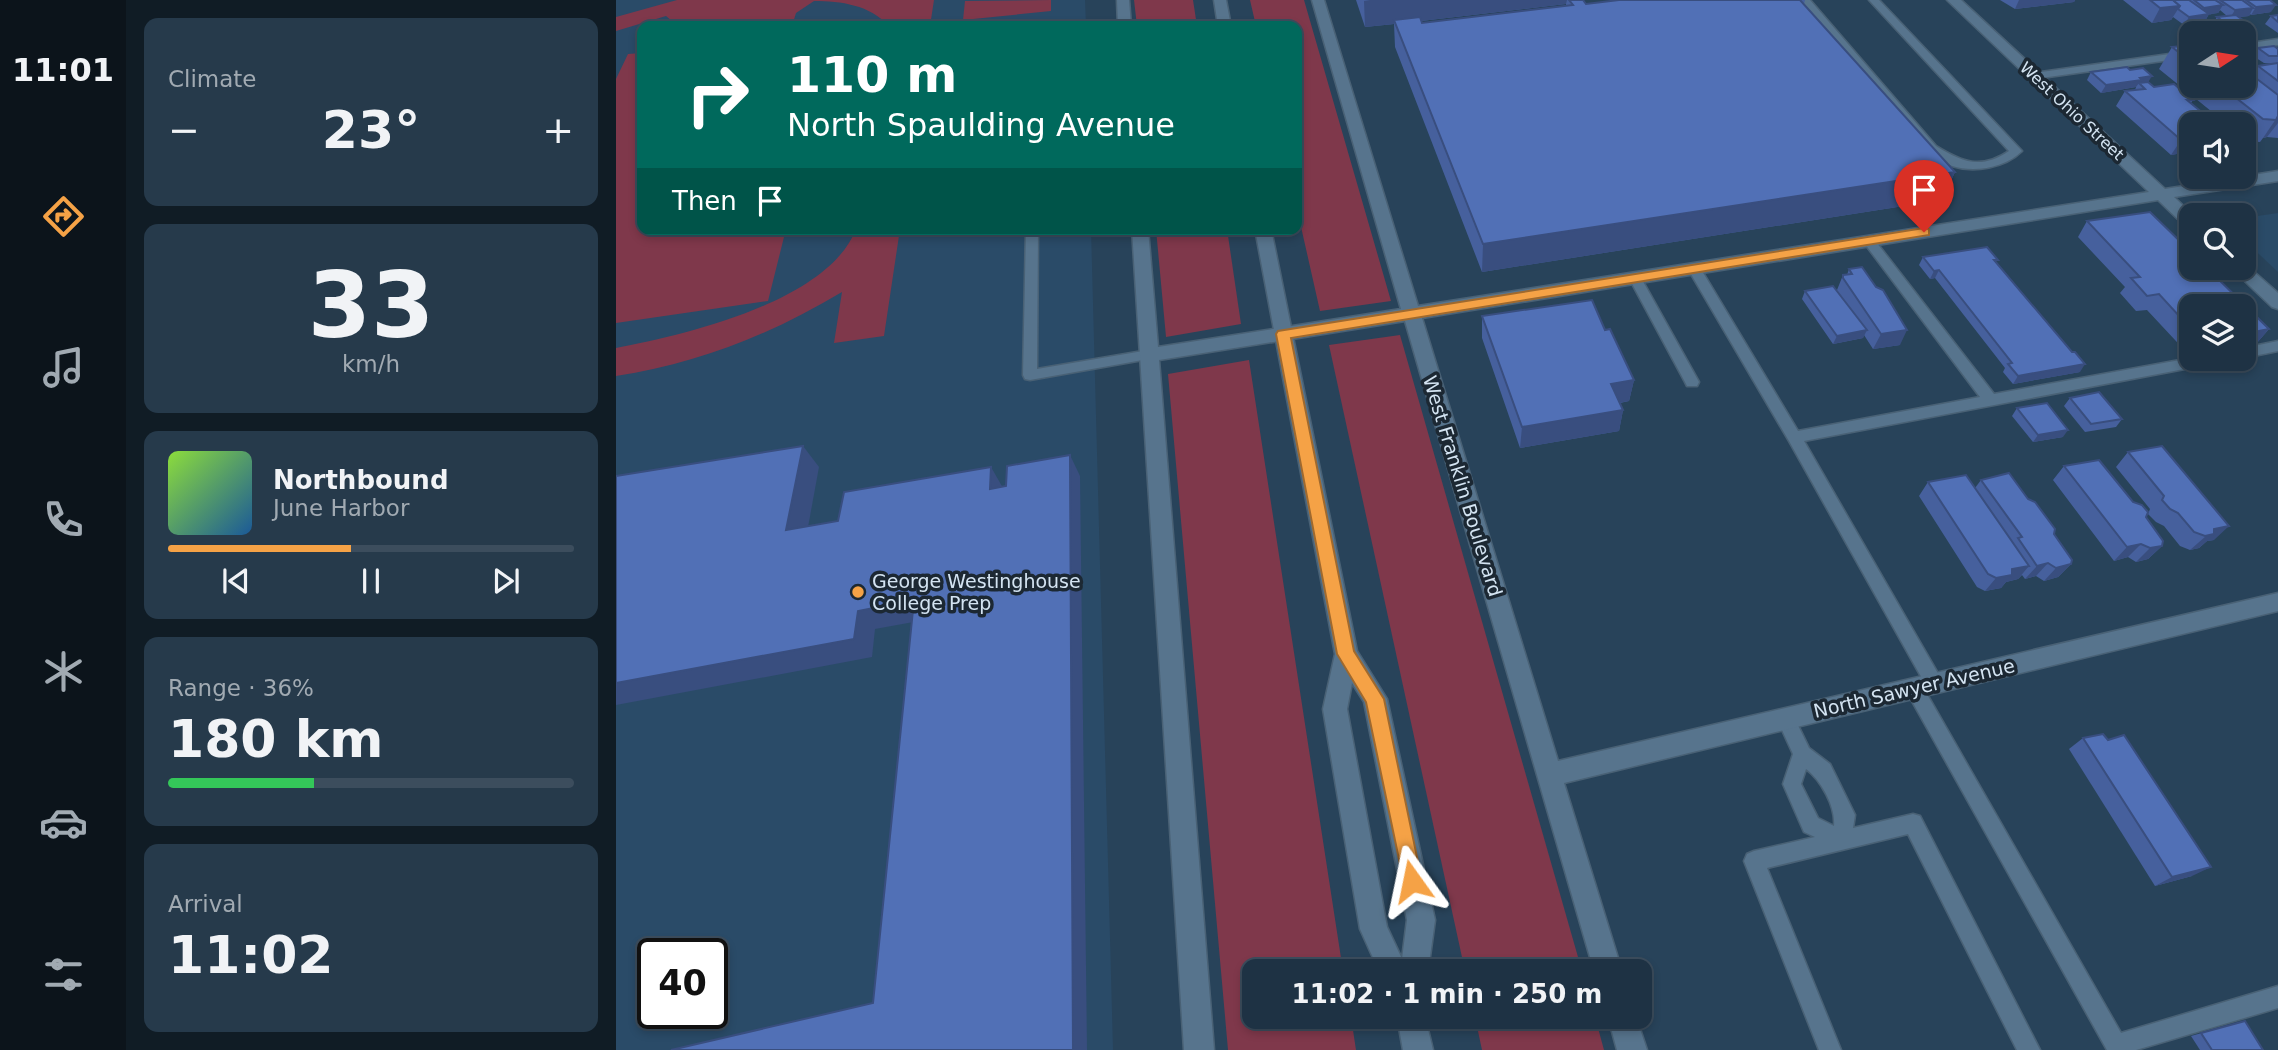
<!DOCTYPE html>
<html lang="en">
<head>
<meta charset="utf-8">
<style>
	:root { --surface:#1e3244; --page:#263a4b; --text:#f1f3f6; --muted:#a1aab2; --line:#3c4d5d; --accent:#f5a246 }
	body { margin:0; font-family:"DejaVu Sans",sans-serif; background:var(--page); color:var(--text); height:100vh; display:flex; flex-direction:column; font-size:26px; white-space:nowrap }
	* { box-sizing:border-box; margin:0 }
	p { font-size:23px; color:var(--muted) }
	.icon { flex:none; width:38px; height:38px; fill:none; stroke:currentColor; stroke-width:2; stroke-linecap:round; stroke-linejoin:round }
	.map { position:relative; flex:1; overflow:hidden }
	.details { display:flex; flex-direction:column; gap:18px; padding:18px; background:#101c25; width:490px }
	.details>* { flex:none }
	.banner { position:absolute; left:21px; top:21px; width:665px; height:214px; border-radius:14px; box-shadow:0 4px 10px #0003,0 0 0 2px var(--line); background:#00695c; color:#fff; overflow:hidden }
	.needle { width:46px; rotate:78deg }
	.fabs { position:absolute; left:1563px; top:21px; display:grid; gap:14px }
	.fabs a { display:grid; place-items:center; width:77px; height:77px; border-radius:14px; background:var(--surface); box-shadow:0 4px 10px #0003,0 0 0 2px var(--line); font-size:35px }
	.speed { position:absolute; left:21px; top:938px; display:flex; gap:14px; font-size:35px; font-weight:700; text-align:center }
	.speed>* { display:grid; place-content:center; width:91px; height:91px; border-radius:50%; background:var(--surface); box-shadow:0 4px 10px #0003,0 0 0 2px var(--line); line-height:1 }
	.speed .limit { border:4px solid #111; border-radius:10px; background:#fff; color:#111 }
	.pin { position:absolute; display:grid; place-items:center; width:60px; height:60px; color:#fff; margin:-72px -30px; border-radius:50% 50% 50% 0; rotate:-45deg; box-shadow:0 0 7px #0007 }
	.pin .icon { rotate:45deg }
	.me { position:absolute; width:77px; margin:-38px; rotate:348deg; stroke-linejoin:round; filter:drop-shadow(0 0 5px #0008) }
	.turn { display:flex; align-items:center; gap:24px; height:147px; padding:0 35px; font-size:32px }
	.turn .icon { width:91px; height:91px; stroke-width:2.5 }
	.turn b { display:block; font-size:49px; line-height:60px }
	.then { display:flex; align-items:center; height:66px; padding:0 35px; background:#0003; gap:14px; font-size:26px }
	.big { font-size:52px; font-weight:800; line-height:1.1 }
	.details .widget { flex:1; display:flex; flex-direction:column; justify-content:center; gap:10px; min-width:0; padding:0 24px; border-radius:14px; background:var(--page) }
	.details .dial { align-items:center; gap:0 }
	.dial b { font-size:91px; line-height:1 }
	.song { display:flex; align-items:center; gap:21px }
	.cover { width:84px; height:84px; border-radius:10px; background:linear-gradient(135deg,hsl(90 70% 55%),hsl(210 70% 35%)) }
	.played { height:7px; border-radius:4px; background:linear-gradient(90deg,var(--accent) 45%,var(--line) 45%) }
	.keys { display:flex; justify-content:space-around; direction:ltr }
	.heat { display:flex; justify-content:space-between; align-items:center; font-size:38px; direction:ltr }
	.charge { height:10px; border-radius:5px; background:linear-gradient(90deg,#34c759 36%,var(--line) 0) }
	.trip { position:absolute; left:626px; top:959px; width:410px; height:70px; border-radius:14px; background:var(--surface); box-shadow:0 4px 10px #0003,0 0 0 2px var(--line); font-weight:800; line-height:70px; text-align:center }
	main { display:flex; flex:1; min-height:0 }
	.tabs { display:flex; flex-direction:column; width:126px; justify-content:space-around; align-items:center; background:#0c141b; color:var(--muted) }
	.tabs .icon { width:49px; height:49px }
	.tabs .on { color:var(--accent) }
	.tabs b { font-size:32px; color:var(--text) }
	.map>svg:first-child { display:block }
	.built { fill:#2a4b68; fill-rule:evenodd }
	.green { fill:#7f384b }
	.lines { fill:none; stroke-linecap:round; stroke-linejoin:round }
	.service-casing { stroke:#496175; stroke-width:3 }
	.minor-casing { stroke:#496175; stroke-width:3 }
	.tertiary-casing { stroke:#496175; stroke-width:3 }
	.service { fill:#57748d; fill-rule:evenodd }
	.minor { fill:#57748d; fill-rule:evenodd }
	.tertiary { fill:#57748d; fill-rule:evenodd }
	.wall { fill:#46609d; fill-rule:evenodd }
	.shaded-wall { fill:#394e7f }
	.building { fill:#5170b6; stroke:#394e7f; stroke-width:2 }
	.route { fill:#f5a246; stroke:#9f692e; stroke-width:2 }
	.poi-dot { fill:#f5a246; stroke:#1c2833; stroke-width:2.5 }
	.labels { text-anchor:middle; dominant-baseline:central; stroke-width:7; stroke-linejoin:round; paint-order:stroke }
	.far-street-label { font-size:16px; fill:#d4e4f2; stroke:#1c2833 }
	.street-label { font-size:19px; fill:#d4e4f2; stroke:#1c2833 }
	.poi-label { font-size:19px; fill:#d4e4f2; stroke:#1c2833; text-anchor:start }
</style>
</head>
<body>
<main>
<nav class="tabs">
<b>11:01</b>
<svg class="icon on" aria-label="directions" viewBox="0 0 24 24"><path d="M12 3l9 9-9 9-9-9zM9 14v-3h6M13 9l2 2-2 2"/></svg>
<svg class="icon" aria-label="music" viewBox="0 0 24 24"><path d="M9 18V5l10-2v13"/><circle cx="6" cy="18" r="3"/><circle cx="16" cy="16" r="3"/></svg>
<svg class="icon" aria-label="phone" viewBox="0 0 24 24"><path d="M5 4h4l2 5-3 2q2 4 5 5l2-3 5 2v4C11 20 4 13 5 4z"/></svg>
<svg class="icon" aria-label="climate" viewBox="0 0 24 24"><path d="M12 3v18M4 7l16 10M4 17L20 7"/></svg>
<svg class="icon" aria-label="car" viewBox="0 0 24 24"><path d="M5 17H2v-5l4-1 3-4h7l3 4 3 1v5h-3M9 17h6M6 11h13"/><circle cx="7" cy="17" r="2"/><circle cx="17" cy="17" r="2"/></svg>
<svg class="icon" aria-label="filters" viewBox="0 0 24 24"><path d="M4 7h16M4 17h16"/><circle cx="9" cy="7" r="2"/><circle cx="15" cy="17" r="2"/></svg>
</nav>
<section class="details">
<div class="widget"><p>Climate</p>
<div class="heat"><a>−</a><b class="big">23°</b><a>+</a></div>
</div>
<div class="widget dial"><b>33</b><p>km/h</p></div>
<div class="widget">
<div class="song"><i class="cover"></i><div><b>Northbound</b><p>June Harbor</p></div></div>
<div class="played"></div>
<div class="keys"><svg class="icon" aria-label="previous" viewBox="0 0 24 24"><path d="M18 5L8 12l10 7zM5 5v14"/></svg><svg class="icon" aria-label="pause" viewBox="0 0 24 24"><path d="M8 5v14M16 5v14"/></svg><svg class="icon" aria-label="next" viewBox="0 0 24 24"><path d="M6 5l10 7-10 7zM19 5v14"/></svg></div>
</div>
<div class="widget"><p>Range · 36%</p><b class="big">180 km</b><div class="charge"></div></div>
<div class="widget"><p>Arrival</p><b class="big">11:02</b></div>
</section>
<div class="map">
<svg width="1662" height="1050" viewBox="0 0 1662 1050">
	<rect width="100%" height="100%" fill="#28435a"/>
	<g class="built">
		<path d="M0 0H469L470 26H26V229H475L497 1050H0ZM37 954H96V1013H37Z"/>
		<path d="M1662 213V272L1628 240V218Z"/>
	</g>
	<g class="green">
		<path d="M61 0H318L314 26H273C254 5 225 1 198 1L180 13 176 26H62L50 16 0 31V17Z"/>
		<path d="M435 0V11L347 20 349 1Z"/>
		<path d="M518 0H577L581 26H521Z"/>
		<path d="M634 0H688L775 301 704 311 681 209V26H640Z"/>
		<path d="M26 53V229H170L152 301 0 323V79L12 54Z"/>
		<path d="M240 229H284L268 336 218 343 226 292C156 334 81 364 0 376V348C68 335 212 302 240 229Z"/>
		<path d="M540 229H611L625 324 550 337Z"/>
		<path d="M784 335 966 971H849L713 345Z"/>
		<path d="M633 360 727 971H639V1017H735L740 1050H612L552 374Z"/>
		<path d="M859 1017H979L988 1050H866Z"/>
	</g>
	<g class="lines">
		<defs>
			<g id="service">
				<path d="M1184 0H1194L1320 146C1346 162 1365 170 1393 151L1253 0H1263L1406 151C1389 168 1358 173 1336 166 1327 162 1320 155 1312 150Z"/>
				<path d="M1662 39V45L1628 50V44Z"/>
				<path d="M1575 51V57L1418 79 1413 76 1418 73Z"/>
				<path d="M410 229H422L421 369 533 350 540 355 538 358 414 380 409 379 407 375Z"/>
				<path d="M1253 237 1257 238 1378 394 1575 358 1602 359 1595 364 1188 441 1324 677 1327 683 1324 689 1318 691 1312 689 1173 441 1072 269 1073 266H1083L1182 431 1364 397 1249 244V238Z"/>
				<path d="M1019 274 1025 278 1083 382 1081 386H1071L1069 382 1013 278Z"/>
				<path d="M1662 341V351L1628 358V348Z"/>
				<path d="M1298 680 1304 682 1505 1033 1662 986V1008L1520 1050H1491L1292 694 1289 688 1292 682Z"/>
				<path d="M1170 711 1176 713 1193 748 1214 764 1239 815 1237 828 1297 814 1304 816 1424 1050H1401L1292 834 1151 868 1225 1050H1203L1128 861 1131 854 1138 851 1199 837 1188 832 1167 784 1177 754 1161 719 1164 713ZM1190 769C1205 780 1220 807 1218 826L1202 818 1185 784Z"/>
			</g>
			<g id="minor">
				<path d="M501 0H513L515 26H502Z"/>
				<path d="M696 0H708L802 306 1533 192 1331 0H1345L1549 189 1662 171V181L1558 197 1577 215H1575V227L1569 226 1542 200 806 318 942 761 1662 593V611L948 783 1006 971H978L789 321 543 360 598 1050H568L516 229H532L542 347 785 309Z"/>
				<path d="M1628 263 1662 293V309L1656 307 1615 268H1628Z"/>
				<path d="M992 1017H1020L1031 1050H1001Z"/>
			</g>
			<g id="tertiary">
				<path d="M598 0H610L615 26H602Z"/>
				<path d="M639 229H655L741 651 771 699 819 920 812 971H763L744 929 707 709 719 654ZM736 683 748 702 791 920 786 959 771 927 731 709Z"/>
				<path d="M781 1017H809L817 1050H787Z"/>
			</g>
		</defs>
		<use href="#service" class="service-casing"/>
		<use href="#minor" class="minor-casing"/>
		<use href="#tertiary" class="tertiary-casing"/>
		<use href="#service" class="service"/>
		<use href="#minor" class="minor"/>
		<use href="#tertiary" class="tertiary"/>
	</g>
	<g class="wall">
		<path d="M740 0H967L970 4 1003 0H1189L1188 4 1339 172 1326 200 866 272 779 47 778 24 749 27ZM950 4V6L806 23 805 21Z"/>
		<path d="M1384 0H1459L1458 2 1399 9Z"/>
		<path d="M1507 0H1654L1655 12 1635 15 1634 14 1633 16 1623 17 1634 36 1628 37V33H1584L1581 31 1586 23 1598 22 1601 17 1611 16 1604 10 1602 13 1593 14 1589 21 1568 25 1557 17 1555 20 1536 23Z"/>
		<path d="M1662 15V33L1649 24 1655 16Z"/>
		<path d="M1575 45V86H1628L1642 66 1660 64 1648 63 1637 56 1642 48 1662 49V138L1651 137 1647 138 1644 142 1632 141 1628 138V124H1611L1543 69 1556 47Z"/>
		<path d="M1475 72 1532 82 1538 87 1577 100 1575 103V148L1572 152 1555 155 1500 106 1509 91 1519 90 1520 87 1485 93 1471 80Z"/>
		<path d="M1534 212 1575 252V268H1591L1653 329 1640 344 1628 346V306H1575V355H1573L1531 310 1520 311 1504 293 1509 287 1462 237 1471 221Z"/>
		<path d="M1307 257 1380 263 1464 372 1397 384 1387 372 1389 368 1319 278 1314 279 1303 265Z"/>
		<path d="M1233 269 1284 345 1257 349 1248 335 1247 338 1217 344 1186 299 1189 291 1221 290 1227 275H1231Z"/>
		<path d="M866 316 989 330 1018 380 1013 401 1004 403 1007 410 1003 431 904 448 866 338Z"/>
		<path d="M1454 398 1506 419 1500 427 1469 432 1448 406Z"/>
		<path d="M1401 408 1447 437 1417 442 1396 416Z"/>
		<path d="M1512 452 1598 540 1591 541 1583 548 1574 550 1564 546 1548 526 1540 522 1532 514 1534 509 1500 467Z"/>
		<path d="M1448 466 1530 517 1546 546 1532 559 1520 562 1512 557 1498 561 1437 480Z"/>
		<path d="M1365 480 1438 534 1455 564 1442 577 1428 581 1420 576 1409 579 1406 575 1402 579 1390 582 1385 588 1369 591 1361 587 1303 496 1312 482 1359 488Z"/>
		<path d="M1467 738 1576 876 1539 886 1453 749Z"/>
		<path d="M1618 1024 1647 1050H1584L1575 1036Z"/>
	</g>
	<g class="shaded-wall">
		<path d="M754 0H951L950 4 779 24 778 20V24L749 27 748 1Z"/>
		<path d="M1403 0H1459L1458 2 1399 9Z"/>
		<path d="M1607 5 1602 13 1593 14 1589 21 1568 25 1573 17 1584 15 1588 8Z"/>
		<path d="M1660 5 1655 12 1635 15 1640 7Z"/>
		<path d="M1564 6 1555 20 1536 23 1544 8Z"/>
		<path d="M1637 8 1633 16 1614 18 1619 10Z"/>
		<path d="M1639 29 1634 36 1628 37V33H1620L1621 31Z"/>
		<path d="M1536 76 1531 84 1523 83 1520 87 1485 93 1490 85Z"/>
		<path d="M1662 116V123L1651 137 1647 138Z"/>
		<path d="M1575 133V148L1572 152 1555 155 1565 140Z"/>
		<path d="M1339 172 1326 200 866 272 867 244Z"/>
		<path d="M1323 270 1319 278 1314 279 1318 271Z"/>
		<path d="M1653 329 1640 344 1628 346V334Z"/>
		<path d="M1251 330 1247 338 1217 344 1221 336Z"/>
		<path d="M1291 330 1284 345 1257 349 1265 334Z"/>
		<path d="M1469 364 1464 372 1397 384 1402 376Z"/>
		<path d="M1018 380 1013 401 991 405 995 384Z"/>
		<path d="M1007 410 1003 431 904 448 906 427Z"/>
		<path d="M1452 430 1447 437 1417 442 1422 435Z"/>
		<path d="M187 446 203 467 188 549 170 530Z"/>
		<path d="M454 455 464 476 471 1050H457Z"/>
		<path d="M375 467 387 488 374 489Z"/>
		<path d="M1613 526 1598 540 1591 541 1583 548 1574 550 1598 529Z"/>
		<path d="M1525 544 1512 557 1498 561 1511 547Z"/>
		<path d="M1546 546 1532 559 1520 562 1534 548Z"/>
		<path d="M1432 563 1420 576 1409 579 1421 566Z"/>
		<path d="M1455 564 1442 577 1428 581 1440 568Z"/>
		<path d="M1413 566 1402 579 1390 582 1385 588 1369 591 1380 578 1396 569Z"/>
		<path d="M298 600 314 619 259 629 256 657 0 705V683L242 611Z"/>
		<path d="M1595 867 1576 876 1539 886 1556 877Z"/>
	</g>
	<g class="building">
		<path d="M953 0H967L970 4 1003 0H1184L1339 172 867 244 778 20 804 17 806 23 957 5Z"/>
		<path d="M1534 0H1557L1564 6 1544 8Z"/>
		<path d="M1557 0H1573L1593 14 1573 17 1562 9 1564 6Z"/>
		<path d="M1578 0H1599L1607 5 1588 8Z"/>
		<path d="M1604 0H1626L1637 8 1619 10Z"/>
		<path d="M1630 0H1654L1660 5 1640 7Z"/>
		<path d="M1620 15 1639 29 1621 31 1601 17Z"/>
		<path d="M1662 15V22L1655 16Z"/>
		<path d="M1604 21 1620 33H1599L1586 23Z"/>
		<path d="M1575 45V62L1556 47Z"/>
		<path d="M1658 46 1662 49V56H1653L1642 48Z"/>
		<path d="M1662 63V81L1642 66Z"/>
		<path d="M1511 67 1514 70 1527 68 1536 76 1524 78 1526 80 1490 85 1475 72Z"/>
		<path d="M1628 69 1662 95V116L1660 120 1647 119 1605 86H1628Z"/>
		<path d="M1532 82 1538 87 1558 84 1577 100H1571L1600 124H1575V138L1565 140 1509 91 1529 89 1523 83Z"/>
		<path d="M1534 212 1575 252V268H1591L1653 329 1628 334V306H1575V329L1543 294 1531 296 1515 278 1524 277 1471 221Z"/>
		<path d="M1371 247 1382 260H1378L1456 352H1459L1469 364 1402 376 1392 364 1396 363 1323 270 1318 271 1307 257Z"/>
		<path d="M1246 267 1260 287 1267 290 1291 330 1265 334 1227 278V275L1236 274 1233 269Z"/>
		<path d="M1217 286 1251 330 1221 336 1189 291Z"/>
		<path d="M976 300 989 330 994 329 1018 380 995 384 1007 410 906 427 866 316Z"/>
		<path d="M1483 392 1506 419 1475 424 1454 398Z"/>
		<path d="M1431 403 1452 430 1422 435 1401 408Z"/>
		<path d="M187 446 170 530 222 521 228 492 375 467 374 489 390 486 391 466 454 455 457 1050H55L257 1003 298 600 242 611 238 639 0 683V476Z"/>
		<path d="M1546 446 1613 526 1598 529V534L1589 536 1578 532 1562 513 1554 509 1546 500 1548 496 1512 452Z"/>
		<path d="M1483 460 1517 502 1526 505 1532 512 1530 517 1547 541 1546 546 1534 548 1525 544 1511 547 1448 466Z"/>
		<path d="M1393 473 1412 499 1419 502 1439 529 1438 534 1456 560 1455 564 1440 568 1432 563 1421 566 1402 538 1406 537 1365 480Z"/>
		<path d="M1350 475 1413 566 1396 569V575L1380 578 1372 574 1312 482Z"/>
		<path d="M1487 734 1492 740 1508 735 1595 867 1556 877 1467 738Z"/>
		<path d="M1629 1021 1647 1050H1596L1585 1033Z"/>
	</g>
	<path class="route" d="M1308 228 1313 229V235L675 338 738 651 768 699 806 881 804 888 796 891 789 888 750 702 721 654 660 334 662 331Z"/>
	<circle class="poi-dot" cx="242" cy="592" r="7"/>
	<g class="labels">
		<g class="far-street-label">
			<text transform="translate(1456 111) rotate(43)">West Ohio Street</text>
		</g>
		<g class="street-label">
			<text transform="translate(847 486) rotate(73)">West Franklin Boulevard</text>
			<text transform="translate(1298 688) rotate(-13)">North Sawyer Avenue</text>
		</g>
		<g class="poi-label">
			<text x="256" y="581">George Westinghouse<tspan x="256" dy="22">College Prep</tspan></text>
		</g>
	</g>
</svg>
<div class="fabs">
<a><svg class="needle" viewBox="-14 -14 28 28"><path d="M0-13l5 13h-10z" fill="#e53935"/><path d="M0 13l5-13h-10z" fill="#a1aab2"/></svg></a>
<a><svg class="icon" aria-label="sound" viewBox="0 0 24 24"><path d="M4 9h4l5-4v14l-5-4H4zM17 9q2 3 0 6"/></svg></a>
<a><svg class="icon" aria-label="search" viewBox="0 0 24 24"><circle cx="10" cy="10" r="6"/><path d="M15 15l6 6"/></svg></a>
<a><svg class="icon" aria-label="layers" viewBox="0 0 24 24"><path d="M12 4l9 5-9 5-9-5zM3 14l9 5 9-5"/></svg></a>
</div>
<div class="speed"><div class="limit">40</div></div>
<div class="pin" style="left:1308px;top:232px;background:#d93025"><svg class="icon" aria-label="arrive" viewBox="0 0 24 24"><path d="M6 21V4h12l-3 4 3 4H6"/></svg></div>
<svg class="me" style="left:796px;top:881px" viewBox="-20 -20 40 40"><path d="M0-17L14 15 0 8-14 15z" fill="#f5a246" stroke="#fff" stroke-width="4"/></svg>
<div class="trip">11:02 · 1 min · 250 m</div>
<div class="banner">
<div class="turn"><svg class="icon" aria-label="right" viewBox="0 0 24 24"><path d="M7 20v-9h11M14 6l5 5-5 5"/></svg><div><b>110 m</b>North Spaulding Avenue</div></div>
<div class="then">Then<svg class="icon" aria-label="arrive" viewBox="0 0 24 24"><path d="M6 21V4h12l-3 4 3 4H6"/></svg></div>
</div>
</div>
</main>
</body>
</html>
